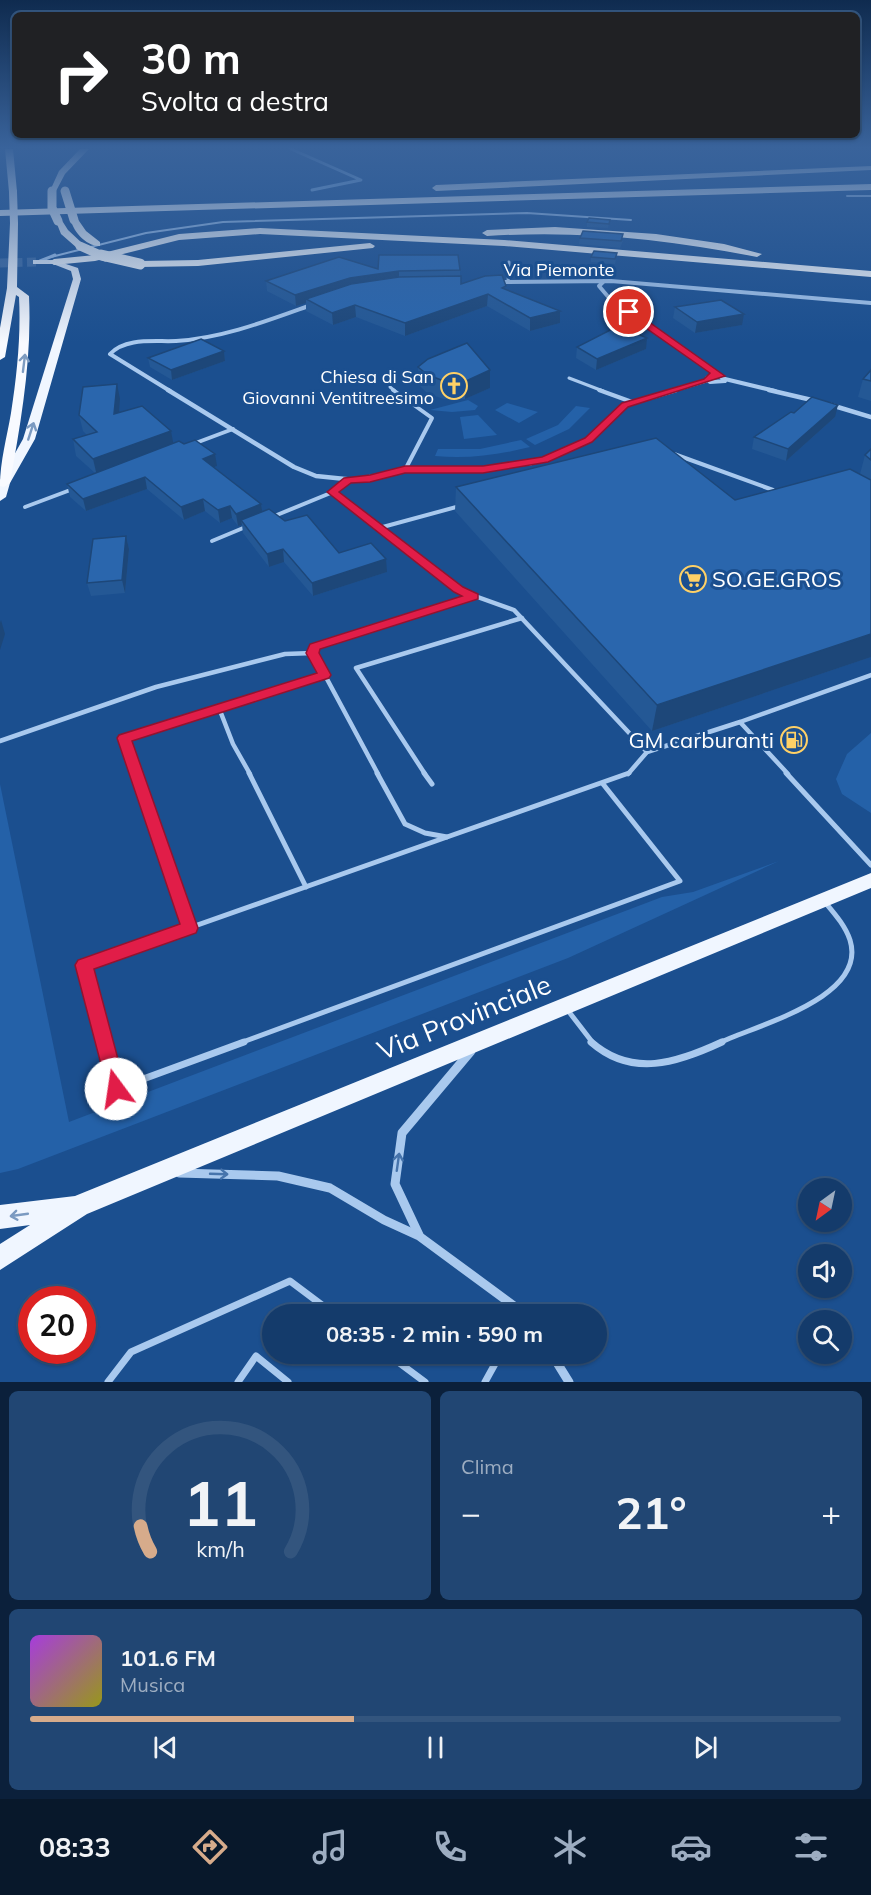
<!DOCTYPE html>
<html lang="it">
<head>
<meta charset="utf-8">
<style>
	:root { --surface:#143b6b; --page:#214673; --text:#f1f3f6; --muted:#9dadc1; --line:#33557e; --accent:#d6ab8b }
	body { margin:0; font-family:Mulish,sans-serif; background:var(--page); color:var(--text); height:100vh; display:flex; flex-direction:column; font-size:22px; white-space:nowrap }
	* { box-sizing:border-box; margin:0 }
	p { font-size:20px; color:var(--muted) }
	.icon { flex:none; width:33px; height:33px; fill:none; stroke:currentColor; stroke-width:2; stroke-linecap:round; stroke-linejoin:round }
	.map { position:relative; height:1382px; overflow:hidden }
	.side { display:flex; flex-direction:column; gap:9px; padding:9px; background:#0b203b; flex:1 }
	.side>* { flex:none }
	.top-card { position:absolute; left:12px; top:12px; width:848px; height:126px; border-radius:9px; box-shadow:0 2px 4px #0004,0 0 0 2px var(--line); background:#202124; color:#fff; overflow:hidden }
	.needle { width:39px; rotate:213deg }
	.buttons { position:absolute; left:798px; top:1178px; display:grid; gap:12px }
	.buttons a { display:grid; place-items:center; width:54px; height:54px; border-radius:50%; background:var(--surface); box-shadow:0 2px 4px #0004,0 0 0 2px var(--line); font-size:30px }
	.speed { position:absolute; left:18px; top:1286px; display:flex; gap:12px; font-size:30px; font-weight:700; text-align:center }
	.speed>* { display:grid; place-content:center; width:78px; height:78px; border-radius:50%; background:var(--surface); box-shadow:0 2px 4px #0004,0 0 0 2px var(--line); line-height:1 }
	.speed .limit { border:9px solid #d22; background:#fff; color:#111 }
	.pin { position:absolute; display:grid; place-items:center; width:51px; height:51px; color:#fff; margin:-26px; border:3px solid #fff; border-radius:50%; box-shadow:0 2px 6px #0007 }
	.me { position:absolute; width:66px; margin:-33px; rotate:346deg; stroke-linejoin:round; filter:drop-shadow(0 0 4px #0008) }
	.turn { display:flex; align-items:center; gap:21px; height:126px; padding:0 30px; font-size:27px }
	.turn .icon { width:78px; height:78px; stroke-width:2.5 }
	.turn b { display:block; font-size:42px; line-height:51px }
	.big { font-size:45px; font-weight:700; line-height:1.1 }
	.side .widget { flex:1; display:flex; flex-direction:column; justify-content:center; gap:9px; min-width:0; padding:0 21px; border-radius:9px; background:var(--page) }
	.side .dial { align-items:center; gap:0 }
	.dial svg { height:156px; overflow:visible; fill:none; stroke:var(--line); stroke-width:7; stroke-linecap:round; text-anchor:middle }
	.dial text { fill:var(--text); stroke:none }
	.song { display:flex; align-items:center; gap:18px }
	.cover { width:72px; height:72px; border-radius:9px; background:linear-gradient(135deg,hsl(280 70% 55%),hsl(60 70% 35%)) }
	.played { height:6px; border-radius:3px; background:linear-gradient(90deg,var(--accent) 40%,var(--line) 40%) }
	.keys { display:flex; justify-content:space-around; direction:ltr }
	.heat { display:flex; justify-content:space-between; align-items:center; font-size:33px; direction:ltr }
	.side .tiles { flex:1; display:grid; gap:9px; grid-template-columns:1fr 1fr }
	.widget:last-child { grid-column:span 2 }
	.trip { position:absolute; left:262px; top:1304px; width:345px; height:60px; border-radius:30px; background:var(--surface); box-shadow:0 2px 4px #0004,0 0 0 2px var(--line); font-weight:700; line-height:60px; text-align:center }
	.tab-bar { display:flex; height:96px; justify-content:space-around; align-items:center; background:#08182b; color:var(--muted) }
	.tab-bar .icon { width:42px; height:42px }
	.tab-bar .selected { color:var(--accent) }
	.tab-bar b { font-size:27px; color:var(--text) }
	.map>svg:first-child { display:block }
	.green { fill:#2461a8 }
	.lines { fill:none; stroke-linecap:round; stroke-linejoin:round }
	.stream { stroke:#9cc4f0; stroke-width:3 }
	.primary-tunnel { stroke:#3d69a0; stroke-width:9; stroke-dasharray:9 4.5; stroke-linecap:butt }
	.service-far5 { stroke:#a9c9ee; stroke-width:2 }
	.service-far4 { stroke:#a9c9ee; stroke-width:3 }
	.service-far3 { stroke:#a9c9ee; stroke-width:4 }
	.service-far2 { stroke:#a9c9ee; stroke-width:4.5 }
	.service-far1 { stroke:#a9c9ee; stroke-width:5 }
	.service { stroke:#a9c9ee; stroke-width:7 }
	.minor-far2 { stroke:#a9c9ee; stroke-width:4 }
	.minor-far1 { stroke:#a9c9ee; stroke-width:4.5 }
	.minor { stroke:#a9c9ee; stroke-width:9 }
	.primary { fill:#f0f6ff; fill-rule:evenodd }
	.trunk { fill:#f8faff; fill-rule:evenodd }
	.motorway { fill:#fff; fill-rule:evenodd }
	.trunk-bridge { stroke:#f8faff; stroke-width:8 }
	.motorway-bridge-far1 { stroke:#fff; stroke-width:9 }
	.motorway-bridge { stroke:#fff; stroke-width:11 }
	.wall { fill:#245895 }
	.shaded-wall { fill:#1d4779 }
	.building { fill:#2a66ad; stroke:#1d4779; stroke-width:1.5 }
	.oneway { stroke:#7e9cc1 }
	.oneway2 { stroke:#7b9ac1 }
	.oneway3 { stroke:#4674ac }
	.route { fill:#e11d48; stroke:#92132f; stroke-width:1.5 }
	.labels { text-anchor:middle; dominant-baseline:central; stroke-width:6; stroke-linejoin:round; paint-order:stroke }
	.far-street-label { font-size:18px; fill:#fff; stroke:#1b4f8f }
	.far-poi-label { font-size:18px; fill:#fff; stroke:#1b4f8f; text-anchor:end }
	.poi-label { font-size:22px; fill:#fff; stroke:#1b4f8f; text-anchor:start }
	.near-street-label { font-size:27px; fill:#fff; stroke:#1b4f8f }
</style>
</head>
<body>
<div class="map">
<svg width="871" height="1382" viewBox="0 0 871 1382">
	<rect width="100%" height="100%" fill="#1b4f8f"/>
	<g class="green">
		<path d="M468 400 478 406 475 410 452 412 430 410Z"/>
		<path d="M507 403 538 412 519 423 495 410Z"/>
		<path d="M576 406 590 408 569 429 535 445 526 439 558 425Z"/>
		<path d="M478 415 497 435 464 439 460 417Z"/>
		<path d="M521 440 530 447C498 455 468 459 435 456L438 449H480Z"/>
		<path d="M871 733V813L842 794 836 779 847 754Z"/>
		<path d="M0 784 69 1122 662 897 693 892 779 861 568 958 18 1169 0 1173Z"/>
	</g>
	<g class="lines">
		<path class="stream" d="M291 149 361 180 312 190"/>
		<path class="primary-tunnel" d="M0 263 36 262"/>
		<g class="service-far5">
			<path d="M847 196H871"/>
			<path d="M51 257 146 233 223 222 527 213 631 220"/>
		</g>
		<g class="service-far4">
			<path d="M40 261 55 255"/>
			<path d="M508 282 509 262"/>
			<path d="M569 378 603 391"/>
			<path d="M390 387 395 391"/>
		</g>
		<g class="service-far3">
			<path d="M393 390 432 418 405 470"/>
			<path d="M599 390 632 402"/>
			<path d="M193 444 233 429"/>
			<path d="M674 454 773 490"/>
			<path d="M333 492 420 560"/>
			<path d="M25 507 73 489"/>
			<path d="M272 517 333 492 348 480"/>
			<path d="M379 528 460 506"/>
			<path d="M212 541 248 526"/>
		</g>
		<g class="service-far2">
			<path d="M418 559 458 590 514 610 647 752 740 722"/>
			<path d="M219 708 233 744 250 774"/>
			<path d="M0 741 156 687 285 654 313 653"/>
			<path d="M137 774 124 738 324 675"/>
			<path d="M378 774 313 653 314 647 474 596"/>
			<path d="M425 774 356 668 522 618"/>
			<path d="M628 774 647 752"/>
			<path d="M788 774 740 722 871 675"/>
		</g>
		<g class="service-far1">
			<path d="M136 773 190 928"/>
			<path d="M249 773 306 887"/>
			<path d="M377 773 405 824 425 833 447 837 629 773"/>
			<path d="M424 773 432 784"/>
			<path d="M786 773 871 865"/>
			<path d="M566 1008 593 1043"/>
			<path d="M104 1043 84 965 447 837"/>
			<path d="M240 1043 680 881 603 784"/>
			<path d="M719 1043C756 1025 868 998 850 940 845 925 834 913 824 901"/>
		</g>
		<g class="service">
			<path d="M104 1042 116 1089 244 1042"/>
			<path d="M591 1042C632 1078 677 1063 722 1042"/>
			<path d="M386 1353 425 1382"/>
			<path d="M108 1382 131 1352 290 1281 334 1314"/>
			<path d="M238 1382 256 1356 288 1382"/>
			<path d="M485 1382 501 1353"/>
		</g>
		<g class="minor-far2">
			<path d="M604 281 599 286 610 299 720 376"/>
			<path d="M498 282 611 281 871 303"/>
			<path d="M712 375 720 376 725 381 710 382 707 378Z"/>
			<path d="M725 379 775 391"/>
			<path d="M170 391 110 354C126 337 155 342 176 341 224 338 269 320 314 304"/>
			<path d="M671 391 708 380"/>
		</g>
		<g class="minor-far1">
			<path d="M168 390 294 467 316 476 355 480 412 469 467 470 531 463 558 455 588 440 625 405 676 390"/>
			<path d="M769 390 816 401"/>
			<path d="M831 405 871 417"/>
		</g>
		<g class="minor">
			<path d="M179 1173 278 1176 330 1188 384 1220 419 1236 525 1314"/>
			<path d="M419 1235 395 1184 402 1133 471 1051"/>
			<path d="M551 1353 569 1382"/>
		</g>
		<g class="primary">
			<path d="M33 260H54L78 268 81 279 35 439 10 483 6 497 0 501V480L23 439 73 279 71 271 53 264H33Z"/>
			<path d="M871 873V888L87 1214 0 1270V1244L30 1225 0 1229V1205L75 1196Z"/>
		</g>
		<g class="trunk">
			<path d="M5 149H13L17 192 13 194 9 192Z"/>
			<path d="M14 220 18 223 17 287 29 296C32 360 21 421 10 483L4 487 0 486C0 461 7 437 11 413 17 374 21 336 19 297L16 295 5 357 0 360V328L7 288 10 223Z"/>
		</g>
		<g class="motorway">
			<path d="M80 149H89L65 174 55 193H49L59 171Z"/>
			<path d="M871 166V170L436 191 432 188 436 185Z"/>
			<path d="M871 184V190L0 216V210Z"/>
			<path d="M71 218H77L86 231 100 242V246C87 247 71 230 71 218Z"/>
			<path d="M55 219H61L68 230 83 244V248H77L61 234Z"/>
			<path d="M555 227 656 234 724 244 762 254 757 257C667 239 579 230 487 236L482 233 487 230Z"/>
			<path d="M260 228 504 240 871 271V277L504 246 260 234 179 240 95 261 54 265 49 262 54 259 95 255 179 234Z"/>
			<path d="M370 243 375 246 373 248 198 266 140 267 135 264 140 261 198 260Z"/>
		</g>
		<path class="trunk-bridge" d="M13 192 14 223"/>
		<g class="motorway-bridge-far1">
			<path d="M52 191V208L58 221"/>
			<path d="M65 191 74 220"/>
			<path d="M80 246 105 257"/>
		</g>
		<path class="motorway-bridge" d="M101 255 140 264"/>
	</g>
	<g class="wall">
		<path d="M610 220 608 228 587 227V222Z"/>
		<path d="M580 238 623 241 620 248 579 244Z"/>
		<path d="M617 253 615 264 591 262V257Z"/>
		<path d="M378 269 460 270V276L461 284 506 289 560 311V323L530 331 487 306 405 336 356 317 333 325 306 311V303L296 306 267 291 266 281Z"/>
		<path d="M675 307 742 325 695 333 673 318Z"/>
		<path d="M577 347 646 349 596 370 576 358Z"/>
		<path d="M224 351 225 361 172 380 150 367 148 358Z"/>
		<path d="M428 359 490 388 465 399H444L428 394 419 385 418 367Z"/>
		<path d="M871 370V401L858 397 863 379Z"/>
		<path d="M120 399 119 413 174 443 184 444 217 466 214 467 261 504 262 512 285 521 339 553 387 572 313 596 284 562 269 567 243 533 242 525 238 526 232 518 220 523 205 511 184 520 147 489 86 511 70 497 67 484 95 473 76 456 73 439 87 435 83 431 79 415Z"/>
		<path d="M794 413 835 417 786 461 752 449 754 437Z"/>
		<path d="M871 449V657L652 731 455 511 456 487 735 500 860 474 865 455Z"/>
		<path d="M126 536 129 549 125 593 91 596 87 583Z"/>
	</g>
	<g class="shaded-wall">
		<path d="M399 271V281L306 299V303L296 306 295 295 350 278Z"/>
		<path d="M488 294 487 306 405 336V323Z"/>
		<path d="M355 305 356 317 333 325 332 313Z"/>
		<path d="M560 311V323L530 331V318Z"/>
		<path d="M744 314 742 325 695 333 697 322Z"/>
		<path d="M647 338 646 349 596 370 597 359Z"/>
		<path d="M224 351 225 361 172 380 171 370Z"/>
		<path d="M490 370V388L465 399 466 381Z"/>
		<path d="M117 384 120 399 118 430 114 414Z"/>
		<path d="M838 405 835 417 786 461 788 449Z"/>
		<path d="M171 431 174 447 97 476 93 459Z"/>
		<path d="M215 454 217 466 204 471 203 459Z"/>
		<path d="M145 477 147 489 86 511 83 499Z"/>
		<path d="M203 499 205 511 184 520 181 507Z"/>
		<path d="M261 504 263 516 241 520 242 525 238 526 236 514Z"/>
		<path d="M230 506 232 518 220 523 218 510Z"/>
		<path d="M126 536 129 549 125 593 122 580Z"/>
		<path d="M283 549 284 562 269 567 267 554Z"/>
		<path d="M386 559 387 572 313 596 312 583Z"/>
		<path d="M1 620 5 634 0 650V623Z"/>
		<path d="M871 634V657L652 731 657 705Z"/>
	</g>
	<g class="building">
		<path d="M589 218 610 220 609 224 587 222Z"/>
		<path d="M583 231 623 234 621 241 580 238Z"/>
		<path d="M594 251 617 253 615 259 591 257Z"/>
		<path d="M379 255H458L460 270 399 271 350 278 295 295 266 281 339 257 378 269Z"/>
		<path d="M502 275 506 286 502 288 560 311 530 318 488 294 405 323 355 305 332 313 306 299 351 284 399 277 461 276V284L485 276Z"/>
		<path d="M721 300 744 314 697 322 675 307Z"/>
		<path d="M618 326 647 338 597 359 577 347Z"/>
		<path d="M201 339 224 351 171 370 148 358Z"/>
		<path d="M467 343 490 370 466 381H444L428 375 418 367 428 359Z"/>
		<path d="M871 370V381L863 379Z"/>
		<path d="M117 384 114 414 142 406 171 431 93 459 73 439 97 432 79 415 83 387Z"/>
		<path d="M812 397 838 405 788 449 754 437 791 412 794 413Z"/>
		<path d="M656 438 735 500 850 469 871 480V634L657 705 456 487Z"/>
		<path d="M195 440 215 454 203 459 261 504 236 514 230 506 218 510 203 499 181 507 145 477 83 499 67 484 179 441 184 444Z"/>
		<path d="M871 449V460L865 455Z"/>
		<path d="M269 509 285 521 307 515 339 553 371 543 386 559 312 583 283 549 267 554 241 520Z"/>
		<path d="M126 536 122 580 87 583 93 539Z"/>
	</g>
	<defs><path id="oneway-shaft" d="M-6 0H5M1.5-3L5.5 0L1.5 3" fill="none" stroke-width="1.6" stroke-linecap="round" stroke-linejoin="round" transform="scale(1.5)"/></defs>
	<use class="oneway" href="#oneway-shaft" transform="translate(24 363) rotate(-83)"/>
	<g class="oneway2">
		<use href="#oneway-shaft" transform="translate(31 431) rotate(-72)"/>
		<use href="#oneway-shaft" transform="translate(19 1215) rotate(172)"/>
	</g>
	<g class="oneway3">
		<use href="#oneway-shaft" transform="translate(398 1162) rotate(-82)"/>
		<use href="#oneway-shaft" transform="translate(219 1174) rotate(2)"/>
	</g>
	<linearGradient id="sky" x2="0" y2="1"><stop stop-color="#0f2b4f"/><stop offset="0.43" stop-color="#39639b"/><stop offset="1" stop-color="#39639b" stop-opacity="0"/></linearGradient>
	<rect width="871" height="343" fill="url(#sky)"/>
	<path class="route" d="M626 310H632L725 376 628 407 592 442 548 462 483 473H405L370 482 351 483 339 492 463 587 478 594V599L320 649 319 653 331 675 329 678 132 741 198 928 196 933 94 969 126 1089 123 1095 116 1098 109 1095 75 965 78 960 180 924 117 738 119 735 317 673 306 653 310 644 462 596 454 592 327 492 344 478 370 475 405 466H483L542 457 585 438 622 403 704 379 710 373 626 314Z"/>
	<defs>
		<symbol id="church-ring" viewBox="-11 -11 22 22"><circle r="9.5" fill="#1b4f8f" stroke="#ffd166" stroke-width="1.5"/><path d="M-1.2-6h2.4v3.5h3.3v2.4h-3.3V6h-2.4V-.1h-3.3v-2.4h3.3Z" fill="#ffd166"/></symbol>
		<symbol id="supermarket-ring" viewBox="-11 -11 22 22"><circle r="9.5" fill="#1b4f8f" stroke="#ffd166" stroke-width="1.5"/><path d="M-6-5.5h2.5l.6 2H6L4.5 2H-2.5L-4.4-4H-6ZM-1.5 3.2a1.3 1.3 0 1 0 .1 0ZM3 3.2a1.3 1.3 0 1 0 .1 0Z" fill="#ffd166"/></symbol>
		<symbol id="fuel-ring" viewBox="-11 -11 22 22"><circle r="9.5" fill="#1b4f8f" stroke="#ffd166" stroke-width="1.5"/><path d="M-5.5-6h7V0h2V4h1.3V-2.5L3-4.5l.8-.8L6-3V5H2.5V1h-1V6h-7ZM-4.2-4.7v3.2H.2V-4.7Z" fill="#ffd166"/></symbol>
	</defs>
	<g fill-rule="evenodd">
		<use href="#church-ring" x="439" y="371" width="30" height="30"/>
		<use href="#supermarket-ring" x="678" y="564" width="30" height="30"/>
		<use href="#fuel-ring" x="779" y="725" width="30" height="30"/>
	</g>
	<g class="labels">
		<g class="far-street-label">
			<text x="559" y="269">Via Piemonte</text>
		</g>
		<g class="far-poi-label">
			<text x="434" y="376">Chiesa di San<tspan x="434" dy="21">Giovanni Ventitreesimo</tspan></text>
		</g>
		<g class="poi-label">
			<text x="712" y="579">SO.GE.GROS</text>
			<text x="774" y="740" text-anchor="end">GM carburanti</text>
		</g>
		<g class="near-street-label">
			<text transform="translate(464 1017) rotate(-22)">Via Provinciale</text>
		</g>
	</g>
</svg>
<div class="buttons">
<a><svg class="needle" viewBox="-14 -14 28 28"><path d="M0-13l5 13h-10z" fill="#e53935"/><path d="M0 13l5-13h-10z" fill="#9dadc1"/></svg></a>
<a><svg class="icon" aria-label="sound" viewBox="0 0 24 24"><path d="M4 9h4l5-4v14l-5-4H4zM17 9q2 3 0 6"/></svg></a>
<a><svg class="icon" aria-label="search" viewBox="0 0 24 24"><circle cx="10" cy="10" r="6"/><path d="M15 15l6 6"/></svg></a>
</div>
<div class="speed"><div class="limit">20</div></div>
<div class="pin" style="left:629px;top:312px;background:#d93025"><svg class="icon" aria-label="arrive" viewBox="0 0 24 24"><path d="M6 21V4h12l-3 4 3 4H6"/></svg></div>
<svg class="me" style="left:116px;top:1089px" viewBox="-20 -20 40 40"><circle r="19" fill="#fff"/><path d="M0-13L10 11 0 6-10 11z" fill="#e11d48"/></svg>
<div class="trip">08:35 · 2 min · 590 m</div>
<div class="top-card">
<div class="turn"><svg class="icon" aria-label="right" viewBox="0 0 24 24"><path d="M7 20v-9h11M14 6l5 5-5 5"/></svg><div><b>30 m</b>Svolta a destra</div></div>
</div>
</div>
<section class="side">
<div class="tiles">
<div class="widget dial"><svg viewBox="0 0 100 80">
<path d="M14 69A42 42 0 1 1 86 69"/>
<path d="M14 69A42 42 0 0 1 9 56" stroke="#d6ab8b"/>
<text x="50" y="56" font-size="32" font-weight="700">11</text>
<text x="50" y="72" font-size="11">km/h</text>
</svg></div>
<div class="widget"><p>Clima</p>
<div class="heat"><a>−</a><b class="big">21°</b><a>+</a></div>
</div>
<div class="widget">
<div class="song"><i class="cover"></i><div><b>101.6 FM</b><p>Musica</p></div></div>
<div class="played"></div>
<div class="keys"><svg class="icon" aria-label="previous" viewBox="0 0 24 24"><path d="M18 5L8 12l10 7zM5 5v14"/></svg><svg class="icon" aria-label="pause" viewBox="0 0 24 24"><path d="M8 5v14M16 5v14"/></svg><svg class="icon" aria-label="next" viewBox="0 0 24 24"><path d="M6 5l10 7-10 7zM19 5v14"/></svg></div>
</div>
</div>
</section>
<nav class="tab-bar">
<b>08:33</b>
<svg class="icon selected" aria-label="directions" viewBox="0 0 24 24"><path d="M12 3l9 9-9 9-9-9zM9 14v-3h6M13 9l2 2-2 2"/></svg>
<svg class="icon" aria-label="music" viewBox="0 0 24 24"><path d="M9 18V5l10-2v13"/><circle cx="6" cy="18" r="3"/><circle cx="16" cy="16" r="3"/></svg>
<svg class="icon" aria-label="phone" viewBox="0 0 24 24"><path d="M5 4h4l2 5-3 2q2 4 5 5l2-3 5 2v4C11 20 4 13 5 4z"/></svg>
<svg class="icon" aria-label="climate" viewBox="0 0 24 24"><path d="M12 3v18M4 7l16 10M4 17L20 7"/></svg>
<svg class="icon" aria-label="car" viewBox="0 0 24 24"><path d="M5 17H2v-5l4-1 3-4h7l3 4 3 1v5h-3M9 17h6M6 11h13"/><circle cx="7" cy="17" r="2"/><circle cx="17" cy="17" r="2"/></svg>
<svg class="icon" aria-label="filters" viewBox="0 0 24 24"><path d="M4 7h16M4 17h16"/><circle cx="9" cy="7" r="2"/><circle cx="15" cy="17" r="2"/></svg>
</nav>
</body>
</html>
